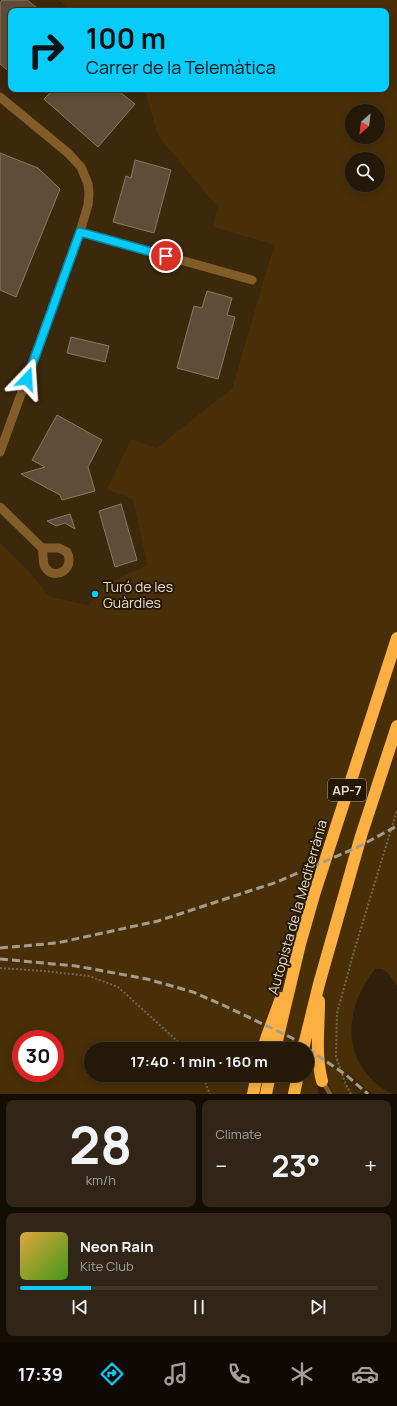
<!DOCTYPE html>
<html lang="en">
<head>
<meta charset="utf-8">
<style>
	:root { --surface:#241808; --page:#302516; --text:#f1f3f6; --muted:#a3a09c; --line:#413729; --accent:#07cbf9 }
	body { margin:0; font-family:Manrope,sans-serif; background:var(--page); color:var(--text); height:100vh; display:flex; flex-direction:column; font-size:15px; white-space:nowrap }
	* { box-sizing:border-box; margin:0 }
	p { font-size:13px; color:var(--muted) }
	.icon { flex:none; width:22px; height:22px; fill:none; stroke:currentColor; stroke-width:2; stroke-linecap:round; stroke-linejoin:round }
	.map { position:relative; height:1094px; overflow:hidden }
	.panel { display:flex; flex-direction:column; gap:6px; padding:6px; background:#140d04; flex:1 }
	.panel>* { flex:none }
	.top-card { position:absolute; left:8px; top:8px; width:381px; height:84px; border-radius:8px; box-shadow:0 2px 10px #0003,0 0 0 1px var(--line); background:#07cbf9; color:#111; overflow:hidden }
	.needle { width:26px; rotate:208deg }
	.controls { position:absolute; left:345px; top:104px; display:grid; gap:8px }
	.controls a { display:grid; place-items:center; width:40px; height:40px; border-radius:50%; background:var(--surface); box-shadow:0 2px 10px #0003,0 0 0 1px var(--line); font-size:20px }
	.speed { position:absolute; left:12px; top:1030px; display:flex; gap:8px; font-size:20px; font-weight:700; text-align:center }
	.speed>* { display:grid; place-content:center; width:52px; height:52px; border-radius:50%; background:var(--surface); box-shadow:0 2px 10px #0003,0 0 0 1px var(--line); line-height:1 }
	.speed .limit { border:6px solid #d22; background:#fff; color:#111 }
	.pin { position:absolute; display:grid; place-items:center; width:34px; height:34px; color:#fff; margin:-17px; border:2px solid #fff; border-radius:50%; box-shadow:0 1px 4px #0007 }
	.me { position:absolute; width:44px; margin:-22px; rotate:20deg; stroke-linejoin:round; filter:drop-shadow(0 0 3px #0008) }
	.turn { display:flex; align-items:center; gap:14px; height:84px; padding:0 12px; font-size:18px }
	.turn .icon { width:52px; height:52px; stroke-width:2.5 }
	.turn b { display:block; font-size:28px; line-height:34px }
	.big { font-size:30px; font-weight:700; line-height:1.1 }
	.panel .widget { flex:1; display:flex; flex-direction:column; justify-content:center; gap:6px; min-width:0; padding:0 14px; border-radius:8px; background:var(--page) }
	.panel .dial { align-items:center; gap:0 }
	.dial b { font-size:52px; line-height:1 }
	.song { display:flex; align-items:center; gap:12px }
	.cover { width:48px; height:48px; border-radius:6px; background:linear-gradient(135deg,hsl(40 70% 55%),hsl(100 70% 35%)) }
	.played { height:4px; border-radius:2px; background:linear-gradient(90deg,var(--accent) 20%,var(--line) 20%) }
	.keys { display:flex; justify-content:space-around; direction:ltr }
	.heat { display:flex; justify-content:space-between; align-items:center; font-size:22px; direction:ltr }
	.panel .tiles { flex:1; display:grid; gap:6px; grid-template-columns:1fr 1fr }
	.widget:last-child { grid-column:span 2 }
	.trip { position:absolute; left:84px; top:1042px; width:230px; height:40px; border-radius:20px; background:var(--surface); box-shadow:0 2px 10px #0003,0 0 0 1px var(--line); font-weight:700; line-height:40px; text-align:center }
	.tabs { display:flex; height:64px; justify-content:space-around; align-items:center; background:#0e0a03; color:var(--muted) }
	.tabs .icon { width:28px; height:28px }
	.tabs .current { color:var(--accent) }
	.tabs b { font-size:18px; color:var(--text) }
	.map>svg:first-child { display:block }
	.built { fill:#3c280b }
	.green { fill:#492f07; fill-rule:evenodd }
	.building { fill:#5f4d37; stroke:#8c7962 }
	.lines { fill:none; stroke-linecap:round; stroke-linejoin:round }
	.path { stroke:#736553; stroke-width:2; stroke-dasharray:2 2; stroke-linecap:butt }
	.service { stroke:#825d29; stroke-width:4.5 }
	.minor { stroke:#825d29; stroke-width:9 }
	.motorway { stroke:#fbb041; stroke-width:12 }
	.rail { stroke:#a79b8c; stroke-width:3; stroke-dasharray:8 4; stroke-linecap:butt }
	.route-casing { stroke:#0584a2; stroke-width:10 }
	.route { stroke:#07cbf9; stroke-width:7 }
	.poi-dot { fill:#07cbf9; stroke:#261703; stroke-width:1.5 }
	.labels { text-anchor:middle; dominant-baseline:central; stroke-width:4; stroke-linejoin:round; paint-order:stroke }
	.shield { fill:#261703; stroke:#aca091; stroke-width:1 }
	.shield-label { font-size:13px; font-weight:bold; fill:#e5dbce }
	.poi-label { font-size:14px; fill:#e5dbce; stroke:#261703; text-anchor:start }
	.street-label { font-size:14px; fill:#e5dbce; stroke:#261703 }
</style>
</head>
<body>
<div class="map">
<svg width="397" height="1094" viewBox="0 0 397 1094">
	<rect width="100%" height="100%" fill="#30200b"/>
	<g class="built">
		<path d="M0 0H58L71 11H11V89H144L158 136 217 207 213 227 274 245 232 388 107 490 133 498 147 565 106 584 88 605 49 596 29 571 0 543Z"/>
		<path d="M348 1072 373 1094H358L342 1081Z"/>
	</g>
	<path class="green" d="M58 0H397V986L388 973 382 969H375C342 1011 340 1066 392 1094H373L348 1072 342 1081 358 1094H333L323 1073 316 1075 318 1094H0V543L29 571 49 596 88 605 106 584 147 565 133 499 107 490 131 439 157 448 232 388 274 245 213 227 217 207 158 136 144 89H386V11H71ZM352 111H378V137H352ZM352 159H378V185H352ZM21 1039H55V1073H21ZM91 1049H307V1075H91Z"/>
	<g class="building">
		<path d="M2 0H27L41 11H11V73L0 64V3Z"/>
		<path d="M54 89H116L135 104 98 147 44 99Z"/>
		<path d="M0 153 38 168 60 189 16 297 0 290Z"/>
		<path d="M135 160 171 170 154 233 113 222 126 176 131 178Z"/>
		<path d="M207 291 232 298 227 315 235 317 218 379 177 368 194 306 202 308Z"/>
		<path d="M71 337 109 346 105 362 67 353Z"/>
		<path d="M57 415 102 440 88 467 95 491 62 500 60 495 21 474 45 467 32 460Z"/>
		<path d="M121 504 137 560 115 567 99 511Z"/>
		<path d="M70 514 75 529 65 523 56 526 47 521Z"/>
	</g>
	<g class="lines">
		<g class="path">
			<path d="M0 968 44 971 89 976 118 987 186 1049"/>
			<path d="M202 1075 210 1094"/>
			<path d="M351 1094 346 1085 336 1057 337 1013 355 948 397 810"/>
		</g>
		<path class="service" d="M323 1082 330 1094"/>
		<g class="minor">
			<path d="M0 97 68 153 81 167 88 184 89 194 88 205 80 232 0 452"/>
			<path d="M80 232 252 280"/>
			<path d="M0 507 42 548"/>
			<path d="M42 548H59L67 552C76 569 54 582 45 567 42 562 44 554 42 548Z"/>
		</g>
		<g class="motorway">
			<path d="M319 1001C319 1028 315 1055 322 1081"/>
			<path d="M263 1049 267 1036 281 998"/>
			<path d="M275 1049 300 944 314 895 397 638"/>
			<path d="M303 1049 319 984 361 836 397 726"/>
			<path d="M253 1094 257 1075"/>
			<path d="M266 1094 270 1075"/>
			<path d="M294 1094 298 1075"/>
		</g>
		<g class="rail">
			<path d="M0 948 57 943 158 921 277 882 358 847 397 826"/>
			<path d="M0 959 76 966 147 979 193 992 225 1006 292 1038 346 1075 368 1094"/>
		</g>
	</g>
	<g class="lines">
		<defs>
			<path id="route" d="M27 379 80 232 166 256"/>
		</defs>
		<use href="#route" class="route-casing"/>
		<use href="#route" class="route"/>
	</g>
	<circle class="poi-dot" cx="95" cy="594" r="4"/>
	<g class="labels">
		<rect class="shield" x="328" y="779" width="38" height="22" rx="3"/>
		<g class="shield-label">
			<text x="347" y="790">AP-7</text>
		</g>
		<g class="poi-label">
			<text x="103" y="586">Turó de les<tspan x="103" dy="16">Guàrdies</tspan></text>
		</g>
		<g class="street-label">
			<text transform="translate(297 907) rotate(-74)">Autopista de la Mediterrània</text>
		</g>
	</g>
</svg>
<div class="controls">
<a><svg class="needle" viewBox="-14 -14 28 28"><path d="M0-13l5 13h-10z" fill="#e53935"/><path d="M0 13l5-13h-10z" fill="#a3a09c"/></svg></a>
<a><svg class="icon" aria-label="search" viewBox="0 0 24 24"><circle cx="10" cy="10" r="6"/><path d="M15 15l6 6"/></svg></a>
</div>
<div class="speed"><div class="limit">30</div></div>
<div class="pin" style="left:166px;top:256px;background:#d93025"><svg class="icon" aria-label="arrive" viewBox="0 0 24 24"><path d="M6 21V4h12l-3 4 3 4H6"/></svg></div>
<svg class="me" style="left:27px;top:379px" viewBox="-20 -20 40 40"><path d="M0-17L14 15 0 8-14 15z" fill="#07cbf9" stroke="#fff" stroke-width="4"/></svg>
<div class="trip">17:40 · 1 min · 160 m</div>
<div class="top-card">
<div class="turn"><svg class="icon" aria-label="right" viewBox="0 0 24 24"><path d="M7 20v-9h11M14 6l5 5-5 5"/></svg><div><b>100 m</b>Carrer de la Telemàtica</div></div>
</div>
</div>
<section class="panel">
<div class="tiles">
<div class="widget dial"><b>28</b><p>km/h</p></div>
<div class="widget"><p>Climate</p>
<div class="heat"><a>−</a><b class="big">23°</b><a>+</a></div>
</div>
<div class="widget">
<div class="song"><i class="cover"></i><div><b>Neon Rain</b><p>Kite Club</p></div></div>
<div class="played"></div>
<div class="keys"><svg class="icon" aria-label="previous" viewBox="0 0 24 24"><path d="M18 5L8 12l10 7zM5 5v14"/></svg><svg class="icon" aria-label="pause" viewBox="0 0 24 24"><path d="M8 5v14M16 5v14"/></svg><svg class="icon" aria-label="next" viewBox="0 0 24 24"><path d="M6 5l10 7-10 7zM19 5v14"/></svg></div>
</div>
</div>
</section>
<nav class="tabs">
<b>17:39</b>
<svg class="icon current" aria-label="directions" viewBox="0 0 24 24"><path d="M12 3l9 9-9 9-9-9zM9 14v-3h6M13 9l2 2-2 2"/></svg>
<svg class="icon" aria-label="music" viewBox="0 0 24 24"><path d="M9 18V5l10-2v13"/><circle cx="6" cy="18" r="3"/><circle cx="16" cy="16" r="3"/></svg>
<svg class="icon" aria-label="phone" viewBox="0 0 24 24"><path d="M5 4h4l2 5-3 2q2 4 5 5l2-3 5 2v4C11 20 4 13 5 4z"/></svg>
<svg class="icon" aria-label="climate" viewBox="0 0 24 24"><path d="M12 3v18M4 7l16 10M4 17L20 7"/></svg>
<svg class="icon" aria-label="car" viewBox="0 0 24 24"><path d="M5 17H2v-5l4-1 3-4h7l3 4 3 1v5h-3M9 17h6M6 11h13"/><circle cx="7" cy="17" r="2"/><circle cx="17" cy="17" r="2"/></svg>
</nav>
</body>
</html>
